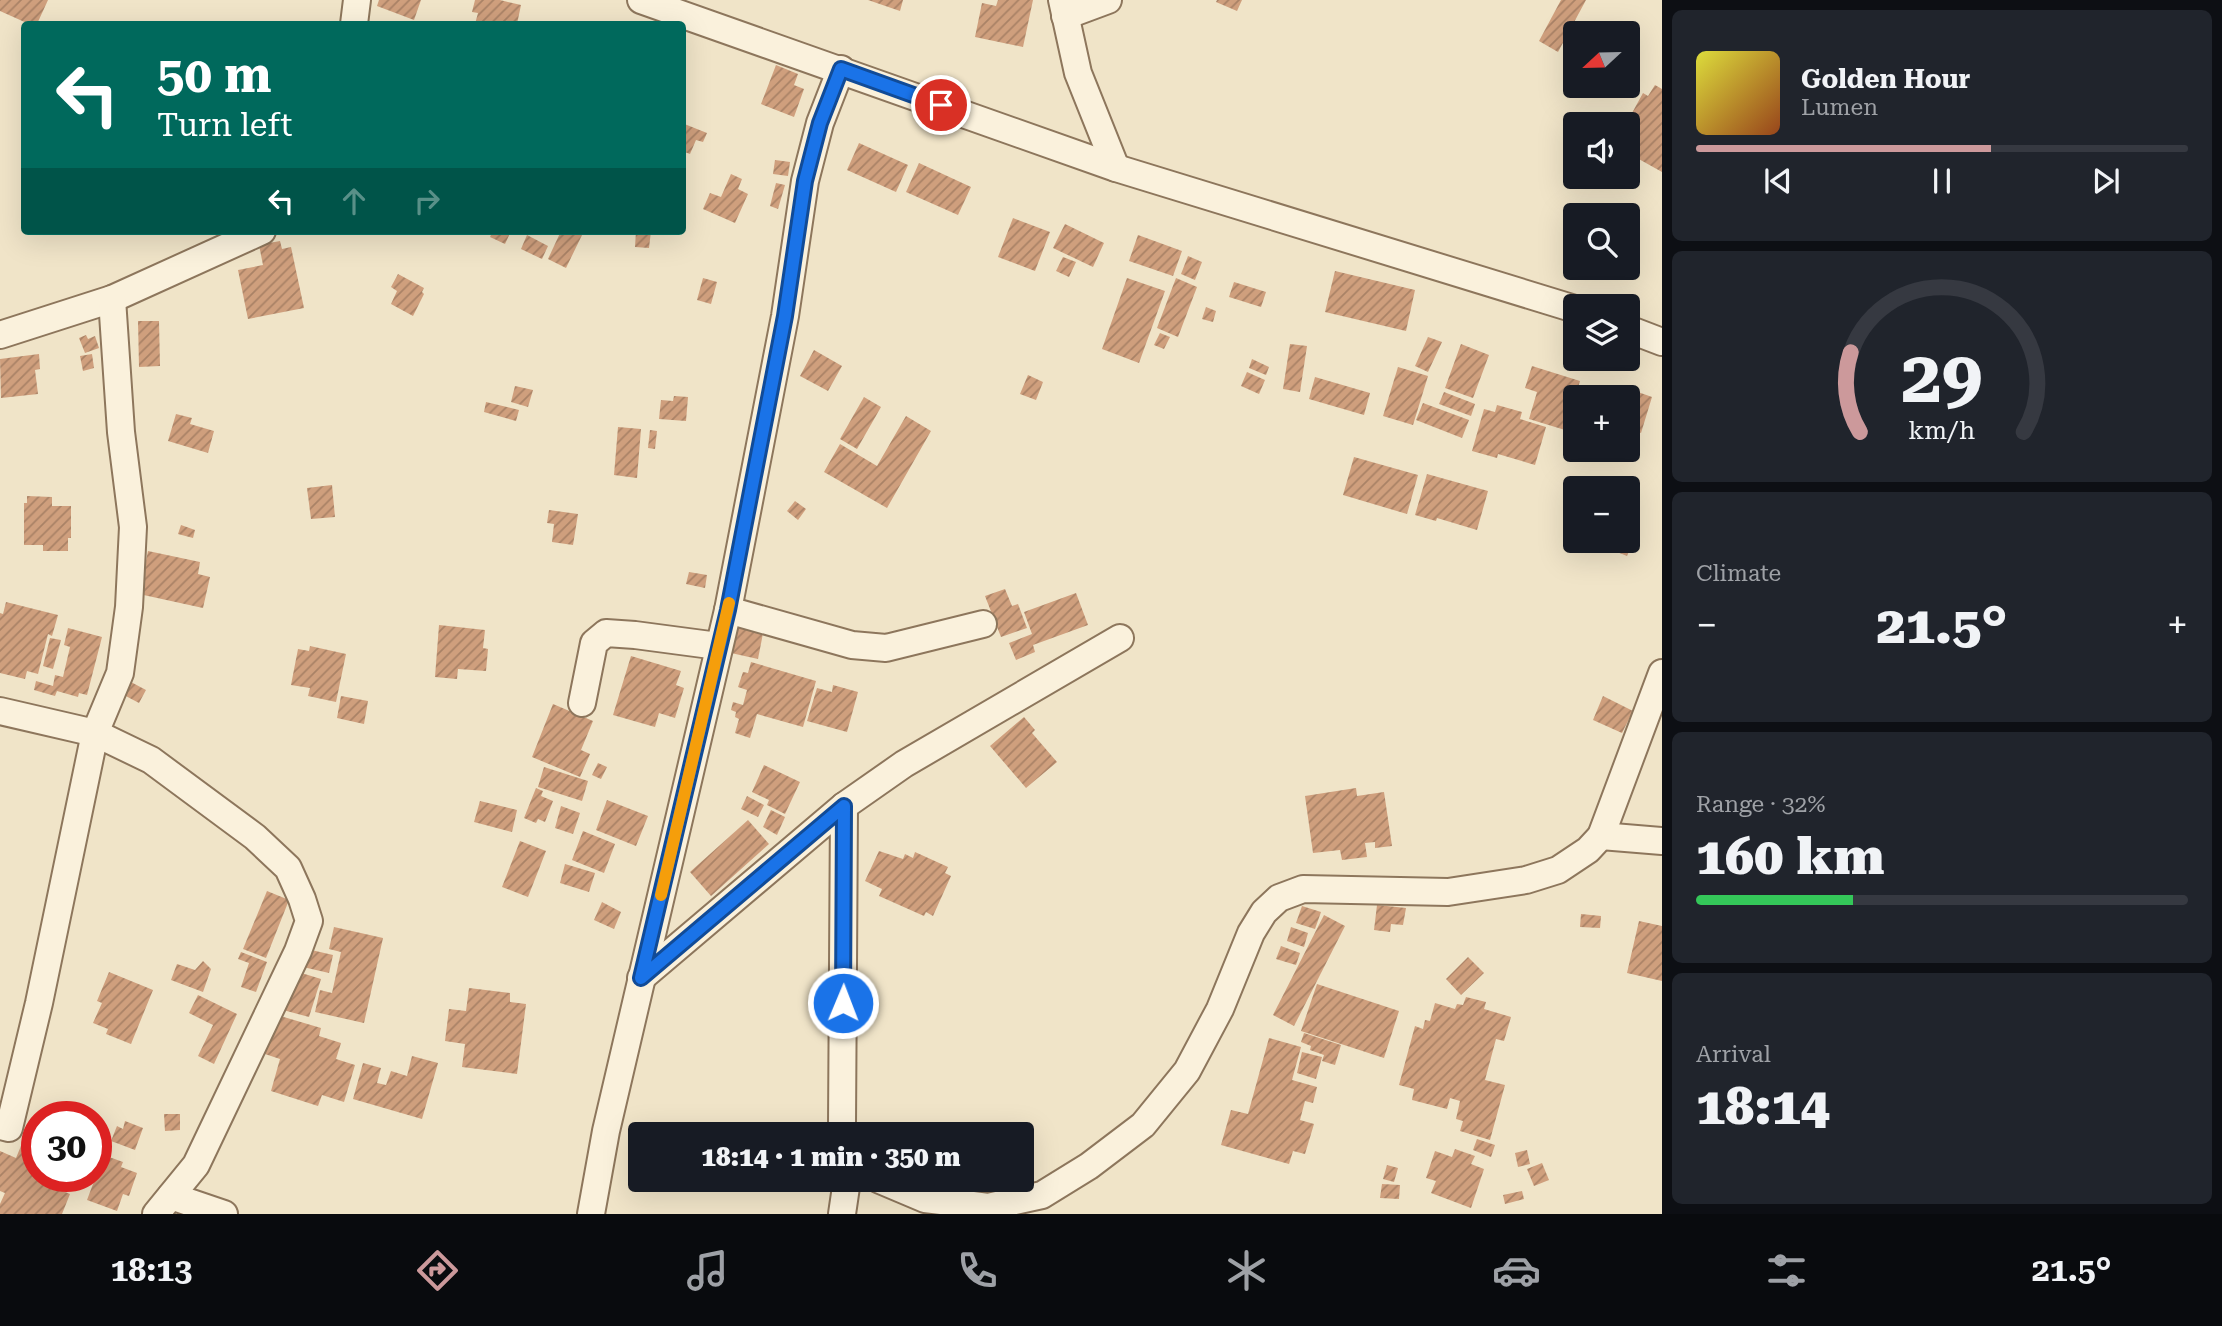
<!DOCTYPE html>
<html lang="en">
<head>
<meta charset="utf-8">
<style>
	:root { --surface:#171b24; --page:#20242c; --text:#f1f3f6; --muted:#9ea1a6; --line:#363941; --accent:#cc999b }
	body { margin:0; font-family:"Roboto Serif",serif; background:var(--page); color:var(--text); height:100vh; display:flex; flex-direction:column; font-size:26px; white-space:nowrap }
	* { box-sizing:border-box; margin:0 }
	p { font-size:23px; color:var(--muted) }
	.icon { flex:none; width:38px; height:38px; fill:none; stroke:currentColor; stroke-width:2; stroke-linecap:round; stroke-linejoin:round }
	.map { position:relative; flex:1; overflow:hidden }
	.details { display:flex; flex-direction:column; gap:10px; padding:10px; background:#0d0f14; width:560px }
	.details>* { flex:none }
	.top-card { position:absolute; left:21px; top:21px; width:665px; height:214px; border-radius:7px; box-shadow:0 7px 28px #0002; background:#00695c; color:#fff; overflow:hidden }
	.needle { width:46px; rotate:248deg }
	.fabs { position:absolute; left:1563px; top:21px; display:grid; gap:14px }
	.fabs a { display:grid; place-items:center; width:77px; height:77px; border-radius:7px; background:var(--surface); box-shadow:0 7px 28px #0002; font-size:35px }
	.speed { position:absolute; left:21px; top:1101px; display:flex; gap:14px; font-size:35px; font-weight:700; text-align:center }
	.speed>* { display:grid; place-content:center; width:91px; height:91px; border-radius:50%; background:var(--surface); box-shadow:0 7px 28px #0002; line-height:1 }
	.speed .limit { border:10px solid #d22; background:#fff; color:#111 }
	.pin { position:absolute; display:grid; place-items:center; width:60px; height:60px; color:#fff; margin:-30px; border:4px solid #fff; border-radius:50%; box-shadow:0 2px 7px #0007 }
	.me { position:absolute; width:77px; margin:-38px; rotate:1deg; stroke-linejoin:round; filter:drop-shadow(0 0 5px #0008) }
	.turn { display:flex; align-items:center; gap:24px; height:147px; padding:0 21px; font-size:32px }
	.turn .icon { width:91px; height:91px; stroke-width:2.5 }
	.turn b { display:block; font-size:49px; line-height:60px }
	.lanes { display:flex; align-items:center; height:66px; padding:0 21px; background:#0003; justify-content:center; gap:35px; direction:ltr }
	.lanes .off { opacity:.35 }
	.big { font-size:52px; font-weight:800; line-height:1.1 }
	.details .widget { flex:1; display:flex; flex-direction:column; justify-content:center; gap:10px; min-width:0; padding:0 24px; border-radius:10px; background:var(--page) }
	.details .dial { align-items:center; gap:0 }
	.dial svg { height:182px; overflow:visible; fill:none; stroke:var(--line); stroke-width:7; stroke-linecap:round; text-anchor:middle }
	.dial text { fill:var(--text); stroke:none }
	.song { display:flex; align-items:center; gap:21px }
	.cover { width:84px; height:84px; border-radius:10px; background:linear-gradient(135deg,hsl(60 70% 55%),hsl(20 70% 35%)) }
	.played { height:7px; border-radius:4px; background:linear-gradient(90deg,var(--accent) 60%,var(--line) 60%) }
	.keys { display:flex; justify-content:space-around; direction:ltr }
	.heat { display:flex; justify-content:space-between; align-items:center; font-size:38px; direction:ltr }
	.charge { height:10px; border-radius:5px; background:linear-gradient(90deg,#34c759 32%,var(--line) 0) }
	.trip { position:absolute; left:628px; top:1122px; width:406px; height:70px; border-radius:7px; background:var(--surface); box-shadow:0 7px 28px #0002; font-weight:800; line-height:70px; text-align:center }
	.tabs { display:flex; height:112px; justify-content:space-around; align-items:center; background:#090b0e; color:var(--muted) }
	.tabs .icon { width:49px; height:49px }
	.tabs .selected { color:var(--accent) }
	.tabs b { font-size:32px; color:var(--text) }
	main { display:flex; flex:1; min-height:0 }
	.map>svg:first-child { display:block }
	.building { fill:url(#building-hatch) }
	.lines { fill:none; stroke-linecap:round; stroke-linejoin:round }
	.street-casing { stroke:#8d765c; stroke-width:30 }
	.street { stroke:#faf1dc; stroke-width:26 }
	.route-casing { stroke:#114b97; stroke-width:18 }
	.route { stroke:#1a73e8; stroke-width:12 }
	.slow { stroke:#f59e0b; stroke-width:12 }
</style>
</head>
<body>
<main>
<div class="map">
<svg width="1662" height="1214" viewBox="0 0 1662 1214">
	<defs>
		<pattern id="building-hatch" width="6" height="6" patternUnits="userSpaceOnUse" patternTransform="scale(1.75)"><rect width="6" height="6" fill="#cf9f7d"/><path d="M-1 1l2-2M0 6l6-6M5 7l2-2" fill="none" stroke="#a98266"/></pattern>
	</defs>
	<rect width="100%" height="100%" fill="#f0e4c8"/>
	<g class="building">
		<path d="M0 0H48L37 24H29L0 11Z"/>
		<path d="M379 0H421L414 20 377 6Z"/>
		<path d="M475 0H500L521 5 517 24H475L478 13 472 12Z"/>
		<path d="M868 0H903L900 11Z"/>
		<path d="M998 0H1033L1023 47 975 37 982 3 996 6Z"/>
		<path d="M1217 0H1242L1237 11 1216 2Z"/>
		<path d="M1561 0H1586L1558 52 1539 41Z"/>
		<path d="M776 65 798 74 794 85 804 89 794 117 761 104Z"/>
		<path d="M1655 85 1662 89V172L1628 153V134L1626 124 1643 93 1648 96Z"/>
		<path d="M682 123 707 133 703 142 696 140 690 154 682 151Z"/>
		<path d="M859 143 908 165 896 192 847 170Z"/>
		<path d="M775 160 790 162 788 176 773 174Z"/>
		<path d="M919 163 971 187 958 215 906 192Z"/>
		<path d="M731 174 742 179 738 189 748 194 735 223 703 209 710 193 721 197Z"/>
		<path d="M776 183 785 185 778 209 770 206Z"/>
		<path d="M1013 218 1050 232 1035 271 998 257Z"/>
		<path d="M1065 224 1104 243 1093 267 1053 248Z"/>
		<path d="M493 231H511L505 244 490 237Z"/>
		<path d="M561 231 583 233 566 268 548 259Z"/>
		<path d="M636 231H651L649 248 635 247Z"/>
		<path d="M527 235 548 246 542 259 521 249Z"/>
		<path d="M1138 235 1182 251 1173 276 1129 261Z"/>
		<path d="M280 241 282 249 291 247 304 308 248 319 238 270 263 265 259 245Z"/>
		<path d="M1188 256 1202 262 1195 280 1181 274Z"/>
		<path d="M1063 257 1076 262 1069 277 1056 271Z"/>
		<path d="M1335 271 1415 290 1406 331 1325 312Z"/>
		<path d="M398 274 424 288 422 292 424 294 413 316 391 304 397 291 391 287Z"/>
		<path d="M703 278 717 282 711 304 697 300Z"/>
		<path d="M1127 278 1165 291 1139 363 1102 349Z"/>
		<path d="M1176 278 1197 287 1178 337 1157 328Z"/>
		<path d="M1234 282 1266 292 1261 307 1229 297Z"/>
		<path d="M1206 307 1216 311 1213 322 1202 319Z"/>
		<path d="M138 321H159L160 366 139 367Z"/>
		<path d="M1160 333 1170 337 1164 349 1154 345Z"/>
		<path d="M86 335 88 339 95 336 99 348 85 353 79 338Z"/>
		<path d="M1428 337 1442 342 1428 372 1415 366Z"/>
		<path d="M1290 344 1307 346 1300 392 1283 389Z"/>
		<path d="M1461 344 1489 355 1473 398 1445 388Z"/>
		<path d="M814 350 842 366 828 391 800 376Z"/>
		<path d="M39 354 40 369 35 370 38 394 1 398 0 359Z"/>
		<path d="M92 354 94 368 83 371 80 356Z"/>
		<path d="M1252 359 1269 367 1266 375 1249 368Z"/>
		<path d="M1532 366 1580 381 1565 430 1529 419 1537 392 1525 388Z"/>
		<path d="M1398 367 1428 376 1413 425 1383 416Z"/>
		<path d="M1247 372 1265 380 1259 394 1241 386Z"/>
		<path d="M1028 375 1043 382 1036 400 1020 394Z"/>
		<path d="M1315 377 1370 393 1364 415 1309 399Z"/>
		<path d="M515 386 533 390 528 407 511 402Z"/>
		<path d="M1621 386 1652 397 1641 433 1628 428V397H1617Z"/>
		<path d="M1444 392 1475 404 1471 416 1439 404Z"/>
		<path d="M674 396 688 397 686 421 659 419 661 400 673 401Z"/>
		<path d="M864 397 881 407 857 449 840 439Z"/>
		<path d="M486 402 519 410 516 421 484 412Z"/>
		<path d="M1423 403 1469 420 1462 438 1416 420Z"/>
		<path d="M1497 405 1522 412 1520 419 1546 427 1535 465 1498 454 1497 458 1472 451 1484 409 1495 412Z"/>
		<path d="M176 414 192 418 190 424 214 431 208 453 168 441Z"/>
		<path d="M906 416 931 431 887 508 824 472 840 444 877 466Z"/>
		<path d="M618 427 641 429 637 478 614 475Z"/>
		<path d="M650 430 657 431 655 449 648 448Z"/>
		<path d="M1354 457 1418 475 1407 514 1343 495Z"/>
		<path d="M1427 474 1488 491 1477 530 1437 518 1436 521 1415 515Z"/>
		<path d="M332 485 335 517 311 519 307 488Z"/>
		<path d="M27 496 52 497V506H71V538H68V551H43V545H24V503H27Z"/>
		<path d="M795 501 806 509 798 520 787 511Z"/>
		<path d="M549 510 578 514 573 545 552 542 554 524 547 523Z"/>
		<path d="M181 525 195 530 193 538 178 534Z"/>
		<path d="M1628 530 1637 533 1627 556 1607 548 1610 541H1628Z"/>
		<path d="M148 551 200 562 198 574 210 577 203 608 139 594Z"/>
		<path d="M689 572 707 575 705 588 686 584Z"/>
		<path d="M1005 589 1012 606 1018 604 1027 628 1001 637 985 596Z"/>
		<path d="M1076 593 1088 625 1033 645 1035 652 1016 660 1009 643 1032 634 1024 612Z"/>
		<path d="M6 602 58 615 52 636 48 634 38 674 27 671 25 679 0 673V613L3 614Z"/>
		<path d="M736 622 764 628 758 659 731 653Z"/>
		<path d="M439 625 485 630 483 648 488 649 486 671 458 669 457 679 435 677Z"/>
		<path d="M68 628 102 637 87 695 79 693 78 697 57 691 55 696 34 690 36 681 53 686 55 675 63 677 70 647 64 645Z"/>
		<path d="M50 638 61 640 53 669 43 666Z"/>
		<path d="M310 646 346 654 336 702 308 696 310 688 291 685 298 649 309 651Z"/>
		<path d="M631 656 681 671 676 685 684 688 675 718 659 713 655 727 613 715Z"/>
		<path d="M751 662 816 681 803 727 757 714 750 738 735 733 739 719 735 717 736 712 731 710 733 702 743 705 747 690 738 687 743 672 748 673Z"/>
		<path d="M129 681 146 690 139 703 122 694Z"/>
		<path d="M833 685 858 692 847 732 807 721 817 688 832 692Z"/>
		<path d="M341 696 368 701 364 724 337 718Z"/>
		<path d="M1603 696 1633 711 1622 733 1593 720Z"/>
		<path d="M553 704 593 721 581 750 590 754 580 777 532 757Z"/>
		<path d="M1024 717 1035 730 1032 733 1057 762 1026 788 990 746Z"/>
		<path d="M598 763 607 767 601 779 592 775Z"/>
		<path d="M764 765 800 782 785 814 767 805 769 800 752 792Z"/>
		<path d="M544 767 588 781 582 801 538 787Z"/>
		<path d="M536 788 543 791 541 796 553 801 545 822 538 819 536 823 524 818Z"/>
		<path d="M1356 788 1357 796 1384 792 1392 846 1375 848V842L1365 843 1367 857 1342 860 1340 850 1313 853 1305 796Z"/>
		<path d="M747 796 764 805 758 817 741 809Z"/>
		<path d="M607 800 648 816 636 846 596 830Z"/>
		<path d="M480 801 517 810 512 832 474 822Z"/>
		<path d="M561 806 580 813 573 834 555 828Z"/>
		<path d="M771 810 785 817 777 835 763 827Z"/>
		<path d="M748 820 769 844 711 896 690 872Z"/>
		<path d="M583 831 615 844 604 873 572 860Z"/>
		<path d="M520 841 546 851 528 897 502 887Z"/>
		<path d="M879 851 903 859 905 854 913 858 915 852 948 867 945 873 951 876 933 916 926 912 924 916 879 896 882 889 865 881Z"/>
		<path d="M565 864 595 873 589 892 560 883Z"/>
		<path d="M267 891 289 900 266 958 243 949Z"/>
		<path d="M602 902 621 912 614 929 594 920Z"/>
		<path d="M1377 905 1406 908 1403 925 1391 924 1390 932 1374 930Z"/>
		<path d="M1302 906 1321 912 1315 929 1296 923Z"/>
		<path d="M1581 914 1601 916 1600 928 1580 927Z"/>
		<path d="M1324 915 1345 926 1294 1026 1273 1015Z"/>
		<path d="M1639 921 1662 926V981L1627 973Z"/>
		<path d="M334 927 383 938 364 1023 315 1012 320 990 332 993 341 952 329 949Z"/>
		<path d="M1291 927 1308 933 1304 947 1287 941Z"/>
		<path d="M1281 946 1300 953 1296 965 1276 959Z"/>
		<path d="M307 949 333 955 329 973 303 967Z"/>
		<path d="M241 952 267 962 256 992 241 987 249 963 238 959Z"/>
		<path d="M1468 957 1484 973 1461 995 1446 979Z"/>
		<path d="M203 961 211 969 203 992 171 980 177 964 195 970Z"/>
		<path d="M295 971 321 979 309 1017 283 1010Z"/>
		<path d="M109 972 153 990 131 1044 106 1034 108 1029 93 1023 102 1003 97 1001Z"/>
		<path d="M1317 984 1399 1011 1384 1058 1301 1031Z"/>
		<path d="M469 988 510 993V1002L526 1004 517 1074 462 1067 465 1044 445 1041 449 1009 466 1011Z"/>
		<path d="M198 995 237 1014 214 1064 198 1056 213 1025 189 1013Z"/>
		<path d="M1466 997 1486 1002 1484 1009 1511 1017 1504 1041 1496 1039 1485 1080 1505 1085 1490 1140 1460 1131 1463 1121 1456 1119 1460 1101 1450 1098 1447 1109 1412 1100 1414 1089 1399 1085 1415 1026 1423 1029 1425 1020 1430 1021 1435 1003 1455 1009 1457 1004 1463 1005Z"/>
		<path d="M277 1015 321 1028 319 1036 341 1043 336 1059 355 1065 344 1102 322 1095 318 1106 271 1091 280 1059 265 1054Z"/>
		<path d="M1304 1033 1341 1045 1335 1065 1322 1061 1324 1055 1310 1050 1311 1046 1301 1042Z"/>
		<path d="M1269 1038 1301 1047 1292 1080 1317 1087 1313 1103 1305 1101 1300 1120 1314 1124 1305 1154 1293 1151 1289 1164 1221 1145 1231 1110 1248 1114Z"/>
		<path d="M1302 1052 1322 1057 1316 1079 1297 1073Z"/>
		<path d="M412 1056 438 1063 422 1119 353 1099 363 1063 381 1068 377 1083 386 1085 391 1071 407 1076Z"/>
		<path d="M164 1114H180V1130L165 1131Z"/>
		<path d="M125 1121 143 1128 135 1150 111 1141 117 1126 123 1129Z"/>
		<path d="M25 1136 37 1141V1176H58L53 1187 70 1194 62 1214H0V1204L5 1193 0 1191V1151L16 1158Z"/>
		<path d="M1477 1139 1495 1145 1491 1157 1473 1150Z"/>
		<path d="M1455 1149 1475 1156 1471 1164 1484 1169 1471 1208 1431 1193 1436 1181 1426 1178 1435 1151 1452 1157Z"/>
		<path d="M1527 1150 1530 1164 1518 1167 1515 1153Z"/>
		<path d="M98 1153 123 1162 121 1167 137 1173 129 1196 123 1194 117 1211 87 1200 96 1176Z"/>
		<path d="M1542 1163 1549 1180 1534 1186 1527 1169Z"/>
		<path d="M1387 1165 1398 1168 1394 1182 1383 1179Z"/>
		<path d="M1382 1184 1400 1185 1399 1199 1380 1198Z"/>
		<path d="M1522 1191 1524 1199 1505 1204 1503 1195Z"/>
	</g>
	<g class="lines">
		<defs>
			<g id="street">
				<path d="M641 0 1116 168 1575 309"/>
				<path d="M1062 0 1078 73 1116 168"/>
				<path d="M1065 16 1108 0"/>
				<path d="M354 24 357 0"/>
				<path d="M1628 329 1662 342"/>
				<path d="M0 335 112 299 262 231"/>
				<path d="M728 610 852 645 886 648 983 624"/>
				<path d="M582 703 594 643 606 633 635 635 718 646"/>
				<path d="M0 711 95 733 151 760 255 837 288 868 302 899 309 921 298 951 196 1165 156 1214"/>
				<path d="M844 806 842 1126 844 1134"/>
				<path d="M1601 836 1662 841"/>
				<path d="M641 978 844 806 904 764 1120 638"/>
				<path d="M0 1126 9 1128 39 1003 95 733 120 673 129 607 133 527 121 432 112 299"/>
				<path d="M880 1180 925 1199 988 1207 1042 1195 1089 1166 1143 1125 1187 1071 1220 1009 1251 933 1264 912 1279 898 1303 889 1448 892 1526 880 1558 870 1588 850 1601 836 1662 673"/>
				<path d="M171 1196 224 1214"/>
				<path d="M591 1214 606 1131 728 610 785 316 805 181 820 123 841 69"/>
				<path d="M842 1214 847 1180"/>
			</g>
		</defs>
		<use href="#street" class="street-casing"/>
		<use href="#street" class="street"/>
	</g>
	<g class="lines">
		<defs>
			<path id="route" d="M843 1003 844 806 641 978 728 610 785 316 805 181 820 123 841 69 941 105"/>
		</defs>
		<use href="#route" class="route-casing"/>
		<use href="#route" class="route"/>
		<path class="slow" d="M661 895 729 603"/>
	</g>
</svg>
<div class="fabs">
<a><svg class="needle" viewBox="-14 -14 28 28"><path d="M0-13l5 13h-10z" fill="#e53935"/><path d="M0 13l5-13h-10z" fill="#9ea1a6"/></svg></a>
<a><svg class="icon" aria-label="sound" viewBox="0 0 24 24"><path d="M4 9h4l5-4v14l-5-4H4zM17 9q2 3 0 6"/></svg></a>
<a><svg class="icon" aria-label="search" viewBox="0 0 24 24"><circle cx="10" cy="10" r="6"/><path d="M15 15l6 6"/></svg></a>
<a><svg class="icon" aria-label="layers" viewBox="0 0 24 24"><path d="M12 4l9 5-9 5-9-5zM3 14l9 5 9-5"/></svg></a>
<a>+</a>
<a>−</a>
</div>
<div class="speed"><div class="limit">30</div></div>
<div class="pin" style="left:941px;top:105px;background:#d93025"><svg class="icon" aria-label="arrive" viewBox="0 0 24 24"><path d="M6 21V4h12l-3 4 3 4H6"/></svg></div>
<svg class="me" style="left:843px;top:1003px" viewBox="-20 -20 40 40"><circle r="17" fill="#1a73e8" stroke="#fff" stroke-width="3"/><path d="M0-11L8 9 0 5-8 9z" fill="#fff"/></svg>
<div class="trip">18:14 · 1 min · 350 m</div>
<div class="top-card">
<div class="turn"><svg class="icon" aria-label="left" viewBox="0 0 24 24"><path d="M17 20v-9H6M10 6l-5 5 5 5"/></svg><div><b>50 m</b>Turn left</div></div>
<div class="lanes"><svg class="icon" aria-label="left" viewBox="0 0 24 24"><path d="M17 20v-9H6M10 6l-5 5 5 5"/></svg><svg class="icon off" aria-label="ahead" viewBox="0 0 24 24"><path d="M12 20V5M6 11l6-6 6 6"/></svg><svg class="icon off" aria-label="right" viewBox="0 0 24 24"><path d="M7 20v-9h11M14 6l5 5-5 5"/></svg></div>
</div>
</div>
<section class="details">
<div class="widget">
<div class="song"><i class="cover"></i><div><b>Golden Hour</b><p>Lumen</p></div></div>
<div class="played"></div>
<div class="keys"><svg class="icon" aria-label="previous" viewBox="0 0 24 24"><path d="M18 5L8 12l10 7zM5 5v14"/></svg><svg class="icon" aria-label="pause" viewBox="0 0 24 24"><path d="M8 5v14M16 5v14"/></svg><svg class="icon" aria-label="next" viewBox="0 0 24 24"><path d="M6 5l10 7-10 7zM19 5v14"/></svg></div>
</div>
<div class="widget dial"><svg viewBox="0 0 100 80">
<path d="M14 69A42 42 0 1 1 86 69"/>
<path d="M14 69A42 42 0 0 1 10 34" stroke="#cc999b"/>
<text x="50" y="56" font-size="32" font-weight="700">29</text>
<text x="50" y="72" font-size="11">km/h</text>
</svg></div>
<div class="widget"><p>Climate</p>
<div class="heat"><a>−</a><b class="big">21.5°</b><a>+</a></div>
</div>
<div class="widget"><p>Range · 32%</p><b class="big">160 km</b><div class="charge"></div></div>
<div class="widget"><p>Arrival</p><b class="big">18:14</b></div>
</section>
</main>
<nav class="tabs">
<b>18:13</b>
<svg class="icon selected" aria-label="directions" viewBox="0 0 24 24"><path d="M12 3l9 9-9 9-9-9zM9 14v-3h6M13 9l2 2-2 2"/></svg>
<svg class="icon" aria-label="music" viewBox="0 0 24 24"><path d="M9 18V5l10-2v13"/><circle cx="6" cy="18" r="3"/><circle cx="16" cy="16" r="3"/></svg>
<svg class="icon" aria-label="phone" viewBox="0 0 24 24"><path d="M5 4h4l2 5-3 2q2 4 5 5l2-3 5 2v4C11 20 4 13 5 4z"/></svg>
<svg class="icon" aria-label="climate" viewBox="0 0 24 24"><path d="M12 3v18M4 7l16 10M4 17L20 7"/></svg>
<svg class="icon" aria-label="car" viewBox="0 0 24 24"><path d="M5 17H2v-5l4-1 3-4h7l3 4 3 1v5h-3M9 17h6M6 11h13"/><circle cx="7" cy="17" r="2"/><circle cx="17" cy="17" r="2"/></svg>
<svg class="icon" aria-label="filters" viewBox="0 0 24 24"><path d="M4 7h16M4 17h16"/><circle cx="9" cy="7" r="2"/><circle cx="15" cy="17" r="2"/></svg>
<b>21.5°</b>
</nav>
</body>
</html>
